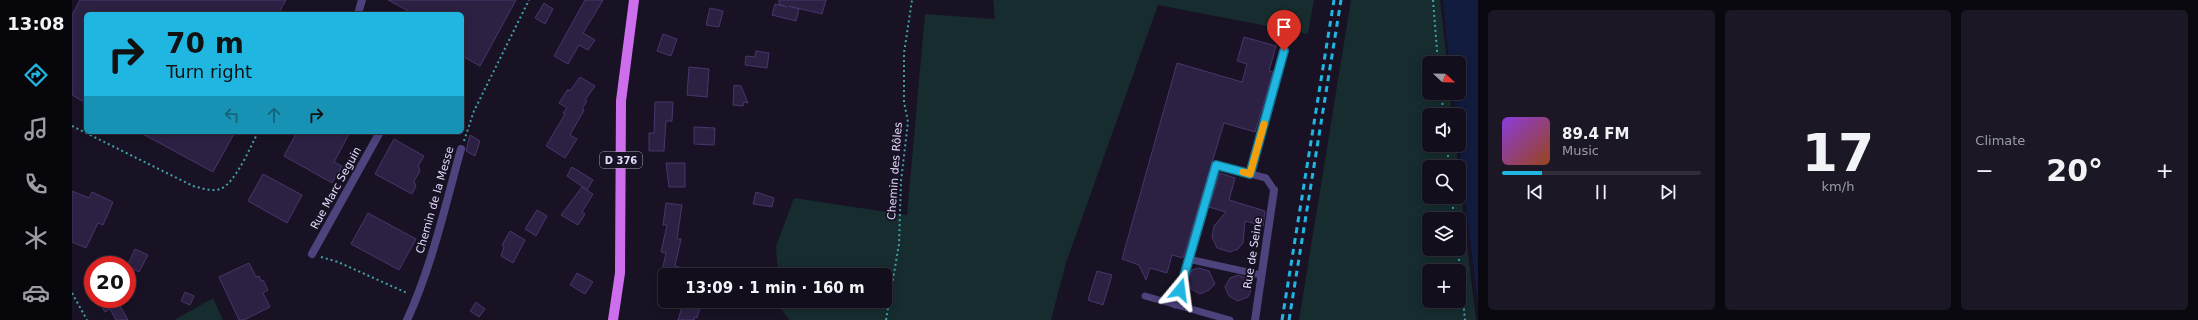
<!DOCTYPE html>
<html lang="en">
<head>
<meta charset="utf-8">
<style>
	:root { --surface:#120e1b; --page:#1b1724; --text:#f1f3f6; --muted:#9c9ca3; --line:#312e3a; --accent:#1fb7e2 }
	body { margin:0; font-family:"DejaVu Sans",sans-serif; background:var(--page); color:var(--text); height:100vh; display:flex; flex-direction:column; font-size:15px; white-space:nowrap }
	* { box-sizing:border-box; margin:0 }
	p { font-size:13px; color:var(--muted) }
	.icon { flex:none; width:22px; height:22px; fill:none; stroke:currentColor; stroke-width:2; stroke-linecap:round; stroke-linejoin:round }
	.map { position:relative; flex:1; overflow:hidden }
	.details { display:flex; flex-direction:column; gap:10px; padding:10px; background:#0a080f; width:720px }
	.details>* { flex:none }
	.guide { position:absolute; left:12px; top:12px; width:380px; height:122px; border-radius:6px; box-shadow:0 2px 10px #0003,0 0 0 1px var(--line); background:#1fb7e2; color:#111; overflow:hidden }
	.needle { width:26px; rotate:112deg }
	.controls { position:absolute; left:1350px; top:56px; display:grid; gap:8px }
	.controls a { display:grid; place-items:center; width:44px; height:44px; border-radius:6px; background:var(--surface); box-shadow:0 2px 10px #0003,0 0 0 1px var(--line); font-size:20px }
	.speed { position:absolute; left:12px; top:256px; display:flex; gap:8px; font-size:20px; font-weight:700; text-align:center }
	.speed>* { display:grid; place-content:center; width:52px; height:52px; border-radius:50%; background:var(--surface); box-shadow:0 2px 10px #0003,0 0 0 1px var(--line); line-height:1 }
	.speed .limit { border:6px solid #d22; background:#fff; color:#111 }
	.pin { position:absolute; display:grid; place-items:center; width:34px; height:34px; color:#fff; margin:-41px -17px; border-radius:50% 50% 50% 0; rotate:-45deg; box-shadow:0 0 4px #0007 }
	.pin .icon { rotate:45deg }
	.me { position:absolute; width:44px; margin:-22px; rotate:16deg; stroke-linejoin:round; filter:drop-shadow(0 0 3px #0008) }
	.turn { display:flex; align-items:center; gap:14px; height:84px; padding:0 16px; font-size:18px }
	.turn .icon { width:52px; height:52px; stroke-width:2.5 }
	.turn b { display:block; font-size:28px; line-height:34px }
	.lanes { display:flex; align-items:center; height:38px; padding:0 16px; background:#0003; justify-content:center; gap:20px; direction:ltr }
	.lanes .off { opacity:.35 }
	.big { font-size:30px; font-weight:700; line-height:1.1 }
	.details .widget { flex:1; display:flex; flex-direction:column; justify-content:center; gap:6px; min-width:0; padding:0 14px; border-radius:6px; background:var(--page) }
	.details .dial { align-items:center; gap:0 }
	.dial b { font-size:52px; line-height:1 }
	.song { display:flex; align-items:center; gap:12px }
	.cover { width:48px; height:48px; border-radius:6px; background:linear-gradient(135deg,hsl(270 70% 55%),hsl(20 70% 35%)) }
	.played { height:4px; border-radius:2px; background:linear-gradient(90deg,var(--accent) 20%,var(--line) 20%) }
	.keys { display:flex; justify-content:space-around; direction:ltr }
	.heat { display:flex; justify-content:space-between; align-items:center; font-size:22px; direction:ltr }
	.details .tiles { flex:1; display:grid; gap:10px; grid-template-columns:repeat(3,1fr) }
	.trip { position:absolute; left:586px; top:268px; width:234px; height:40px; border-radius:6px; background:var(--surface); box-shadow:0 2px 10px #0003,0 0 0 1px var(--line); font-weight:700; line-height:40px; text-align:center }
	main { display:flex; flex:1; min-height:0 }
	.dock { display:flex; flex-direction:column; width:72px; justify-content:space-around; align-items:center; background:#07060b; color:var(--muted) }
	.dock .icon { width:28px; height:28px }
	.dock .active { color:var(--accent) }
	.dock b { font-size:18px; color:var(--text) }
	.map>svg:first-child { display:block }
	.green { fill:#162c2e; fill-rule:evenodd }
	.water { fill:#111c3f }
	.building { fill:#2c2143; stroke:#47366c }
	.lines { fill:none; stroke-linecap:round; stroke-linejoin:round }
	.path { stroke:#3fa3a9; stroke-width:2; stroke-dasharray:2 3; stroke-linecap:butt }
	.lane { stroke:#4d437d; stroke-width:7 }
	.street { stroke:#4d437d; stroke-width:8 }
	.primary { stroke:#cd6fec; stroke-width:10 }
	.rail { stroke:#1fb7e2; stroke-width:3; stroke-dasharray:6 5; stroke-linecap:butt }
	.route-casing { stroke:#147793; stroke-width:10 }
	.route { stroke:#1fb7e2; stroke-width:7 }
	.slow { stroke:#f59e0b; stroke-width:7 }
	.labels { text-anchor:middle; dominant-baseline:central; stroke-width:4; stroke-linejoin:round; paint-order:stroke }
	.shield { fill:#181224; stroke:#a59eba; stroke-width:1 }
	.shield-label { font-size:10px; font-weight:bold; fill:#e2dafa }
	.street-label { font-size:11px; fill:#e2dafa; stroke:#181224 }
</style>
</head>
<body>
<main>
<nav class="dock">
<b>13:08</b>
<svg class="icon active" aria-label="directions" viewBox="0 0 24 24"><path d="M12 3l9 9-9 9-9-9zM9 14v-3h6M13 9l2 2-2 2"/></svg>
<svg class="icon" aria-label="music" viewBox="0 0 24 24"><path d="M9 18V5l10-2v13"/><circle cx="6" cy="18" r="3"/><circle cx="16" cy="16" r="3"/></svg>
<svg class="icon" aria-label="phone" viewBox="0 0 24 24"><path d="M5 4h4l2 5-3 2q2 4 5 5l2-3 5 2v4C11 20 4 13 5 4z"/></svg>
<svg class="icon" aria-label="climate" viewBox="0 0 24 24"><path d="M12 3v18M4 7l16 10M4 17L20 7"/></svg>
<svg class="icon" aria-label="car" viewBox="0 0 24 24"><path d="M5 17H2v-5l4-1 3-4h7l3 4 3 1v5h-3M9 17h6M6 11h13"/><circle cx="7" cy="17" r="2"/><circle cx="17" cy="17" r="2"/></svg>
</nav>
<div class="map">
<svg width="1406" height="320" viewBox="0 0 1406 320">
	<rect width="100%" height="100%" fill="#181224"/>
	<g class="green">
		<path d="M921 0H1242L1236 34 1086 5 994 263 979 320H718L709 309 708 301H813V275H706L704 246 722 198 835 215 853 14 923 19Z"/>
		<path d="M1279 0H1368L1375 63H1357V93H1378L1380 115H1357V145H1384L1386 167H1357V197H1387V177L1404 320H1227ZM1357 219H1387V249H1357ZM1357 271H1387V301H1357Z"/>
		<path d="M141 298 151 320H102Z"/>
	</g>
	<path class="water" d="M1371 0H1406V307L1387 145V115H1383L1381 93H1387V63H1377Z"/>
	<g class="building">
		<path d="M8 0H214L206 14H14V103L0 95V15Z"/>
		<path d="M316 0H444L408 66 390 56V14H342Z"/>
		<path d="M513 0H531L511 33 523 40 516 50 507 45 496 64 482 56Z"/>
		<path d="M707 0H754L750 14 717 6 727 9 724 21 700 15 703 4 715 7 707 4Z"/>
		<path d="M472 3 481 9 473 24 463 18Z"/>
		<path d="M638 8 651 11 647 27 634 25Z"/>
		<path d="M591 34 605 39 599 56 585 51Z"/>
		<path d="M1172 37 1204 46 1197 71 1201 72 1183 132 1152 123 1111 258 1100 255 1095 273 1078 268 1074 280 1067 265 1050 259 1105 63 1170 82 1175 64 1165 61Z"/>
		<path d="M684 51 697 53 695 68 673 65 674 56 683 57Z"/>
		<path d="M617 67 637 69 635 97 615 95Z"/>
		<path d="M508 77 523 86 513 100 515 101 510 109 512 110 498 135 505 139 493 158 474 146 493 114 491 113 495 108 487 103 496 89 498 91Z"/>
		<path d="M662 85 669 86 676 103 672 102 671 106 661 105Z"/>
		<path d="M583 102H601L600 121H594L592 151H577V133H582Z"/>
		<path d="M622 127 643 128 642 145 622 144Z"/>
		<path d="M67 132H163L141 172Z"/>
		<path d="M225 132H278L262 162 270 166 260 183 212 156Z"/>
		<path d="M398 135 408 141 403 156 394 151Z"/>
		<path d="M322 139 352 156 346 166 348 171 342 181 344 186 340 194 303 174Z"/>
		<path d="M594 163H613V187H597Z"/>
		<path d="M500 167 521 180 515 190 495 176Z"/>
		<path d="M1148 173 1163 178 1157 200 1193 211 1191 226 1173 221 1171 243 1166 249 1158 252 1145 248 1140 237 1142 226 1154 212 1137 207Z"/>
		<path d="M191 174 230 195 215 223 176 201Z"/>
		<path d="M510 187 521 194 510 212 513 214 506 225 489 215Z"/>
		<path d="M0 191 17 198 20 192 41 202 31 225 26 223 14 248 0 242Z"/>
		<path d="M684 192 702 198 700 207 681 204Z"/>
		<path d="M594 203 610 205 605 239H609L603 266 624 271 623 275H589L594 253 589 252 595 225H591Z"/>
		<path d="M465 210 475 216 464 236 453 229Z"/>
		<path d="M296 213 344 239 327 270 279 244Z"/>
		<path d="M438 231 453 240 441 263 429 256 432 247 430 245Z"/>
		<path d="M63 249 76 255 67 272 55 266Z"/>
		<path d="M177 263 184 277 187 276 189 281 191 280 196 290 191 293 198 307 172 320H167L147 277Z"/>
		<path d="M1127 268 1137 271 1143 284 1137 290 1128 294 1119 289 1116 281 1120 270Z"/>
		<path d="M1025 271 1040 275 1031 305 1016 300Z"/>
		<path d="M505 273 521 282 513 294 498 285Z"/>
		<path d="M1166 275 1177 279 1180 288 1176 297 1166 301 1157 296 1153 287 1158 278Z"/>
		<path d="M113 292 122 296 118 305 109 301Z"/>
		<path d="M25 299H55L47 304 56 320H44L38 309 33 312Z"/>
		<path d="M612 301H630L625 318 623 317 622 320H606Z"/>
		<path d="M404 302 413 309 407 317 398 311Z"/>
	</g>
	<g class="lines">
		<g class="path">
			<path d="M1361 0 1366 63"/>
			<path d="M1369 93 1372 115"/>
			<path d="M0 126 121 186C130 188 139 192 148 189 163 184 179 146 186 132"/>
			<path d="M392 141 402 111 457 0"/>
			<path d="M1375 145 1377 167"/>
			<path d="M1380 197 1382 219"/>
			<path d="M1386 249 1393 320"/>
			<path d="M249 257 266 262 335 293"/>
			<path d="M0 293 15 320"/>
			<path d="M814 320 827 244 829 181 836 122 832 102V53L840 0"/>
		</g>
		<g class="lane">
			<path d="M1178 174 1212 51"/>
			<path d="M1116 259 1145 165 1194 178 1202 190"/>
			<path d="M1073 296 1158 320"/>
			<path d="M1103 305 1116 259 1189 275"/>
		</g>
		<g class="street">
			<path d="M286 14 290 0"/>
			<path d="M240 254 308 132"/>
			<path d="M335 320C360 266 373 206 389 149"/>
			<path d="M1183 320 1202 190"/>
		</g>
		<path class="primary" d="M541 320 548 273 549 101 562 0"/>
		<g class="rail">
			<path d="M1210 320 1262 0"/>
			<path d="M1217 320 1269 0"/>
		</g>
	</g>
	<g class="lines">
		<defs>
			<path id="route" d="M1108 290 1144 165 1178 174 1212 51"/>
		</defs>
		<use href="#route" class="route-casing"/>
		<use href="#route" class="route"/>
		<path class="slow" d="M1171 172 1178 174 1192 124"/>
	</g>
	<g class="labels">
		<rect class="shield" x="528" y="152" width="42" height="16" rx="3"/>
		<g class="shield-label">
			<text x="549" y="160">D 376</text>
		</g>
		<g class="street-label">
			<text transform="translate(823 171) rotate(-86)">Chemin des Rôles</text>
			<text transform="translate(264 188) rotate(-61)">Rue Marc Seguin</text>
			<text transform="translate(363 200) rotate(-74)">Chemin de la Messe</text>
			<text transform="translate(1181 253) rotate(-81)">Rue de Seine</text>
		</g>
	</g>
</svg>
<div class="controls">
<a><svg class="needle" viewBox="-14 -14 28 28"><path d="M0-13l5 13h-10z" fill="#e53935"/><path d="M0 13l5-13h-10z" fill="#9c9ca3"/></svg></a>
<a><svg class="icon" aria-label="sound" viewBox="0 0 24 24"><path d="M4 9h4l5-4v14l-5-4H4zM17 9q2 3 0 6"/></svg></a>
<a><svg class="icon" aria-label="search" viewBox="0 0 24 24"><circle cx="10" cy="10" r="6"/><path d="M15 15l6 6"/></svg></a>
<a><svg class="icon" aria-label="layers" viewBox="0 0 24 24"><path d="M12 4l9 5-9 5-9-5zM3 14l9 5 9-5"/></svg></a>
<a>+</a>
</div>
<div class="speed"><div class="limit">20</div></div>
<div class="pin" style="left:1212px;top:51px;background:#d93025"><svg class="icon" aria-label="arrive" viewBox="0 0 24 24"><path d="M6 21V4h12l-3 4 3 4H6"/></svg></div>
<svg class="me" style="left:1108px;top:290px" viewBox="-20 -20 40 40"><path d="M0-17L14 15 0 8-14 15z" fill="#1fb7e2" stroke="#fff" stroke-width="4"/></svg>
<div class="trip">13:09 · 1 min · 160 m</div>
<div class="guide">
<div class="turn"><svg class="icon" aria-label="right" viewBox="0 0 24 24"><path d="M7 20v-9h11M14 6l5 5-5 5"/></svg><div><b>70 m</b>Turn right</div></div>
<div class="lanes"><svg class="icon off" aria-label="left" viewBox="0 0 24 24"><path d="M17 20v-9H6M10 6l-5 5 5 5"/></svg><svg class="icon off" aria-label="ahead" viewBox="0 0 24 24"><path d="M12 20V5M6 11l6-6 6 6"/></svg><svg class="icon" aria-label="right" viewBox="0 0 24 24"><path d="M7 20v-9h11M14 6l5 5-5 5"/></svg></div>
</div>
</div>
<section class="details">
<div class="tiles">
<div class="widget">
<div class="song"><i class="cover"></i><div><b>89.4 FM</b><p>Music</p></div></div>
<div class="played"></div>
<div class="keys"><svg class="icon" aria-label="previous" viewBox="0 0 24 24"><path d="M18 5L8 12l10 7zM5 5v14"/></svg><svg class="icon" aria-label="pause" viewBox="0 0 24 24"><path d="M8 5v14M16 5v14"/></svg><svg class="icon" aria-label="next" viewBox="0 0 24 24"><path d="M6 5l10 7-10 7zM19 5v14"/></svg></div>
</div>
<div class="widget dial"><b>17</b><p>km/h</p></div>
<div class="widget"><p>Climate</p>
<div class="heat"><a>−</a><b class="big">20°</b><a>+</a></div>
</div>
</div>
</section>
</main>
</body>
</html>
